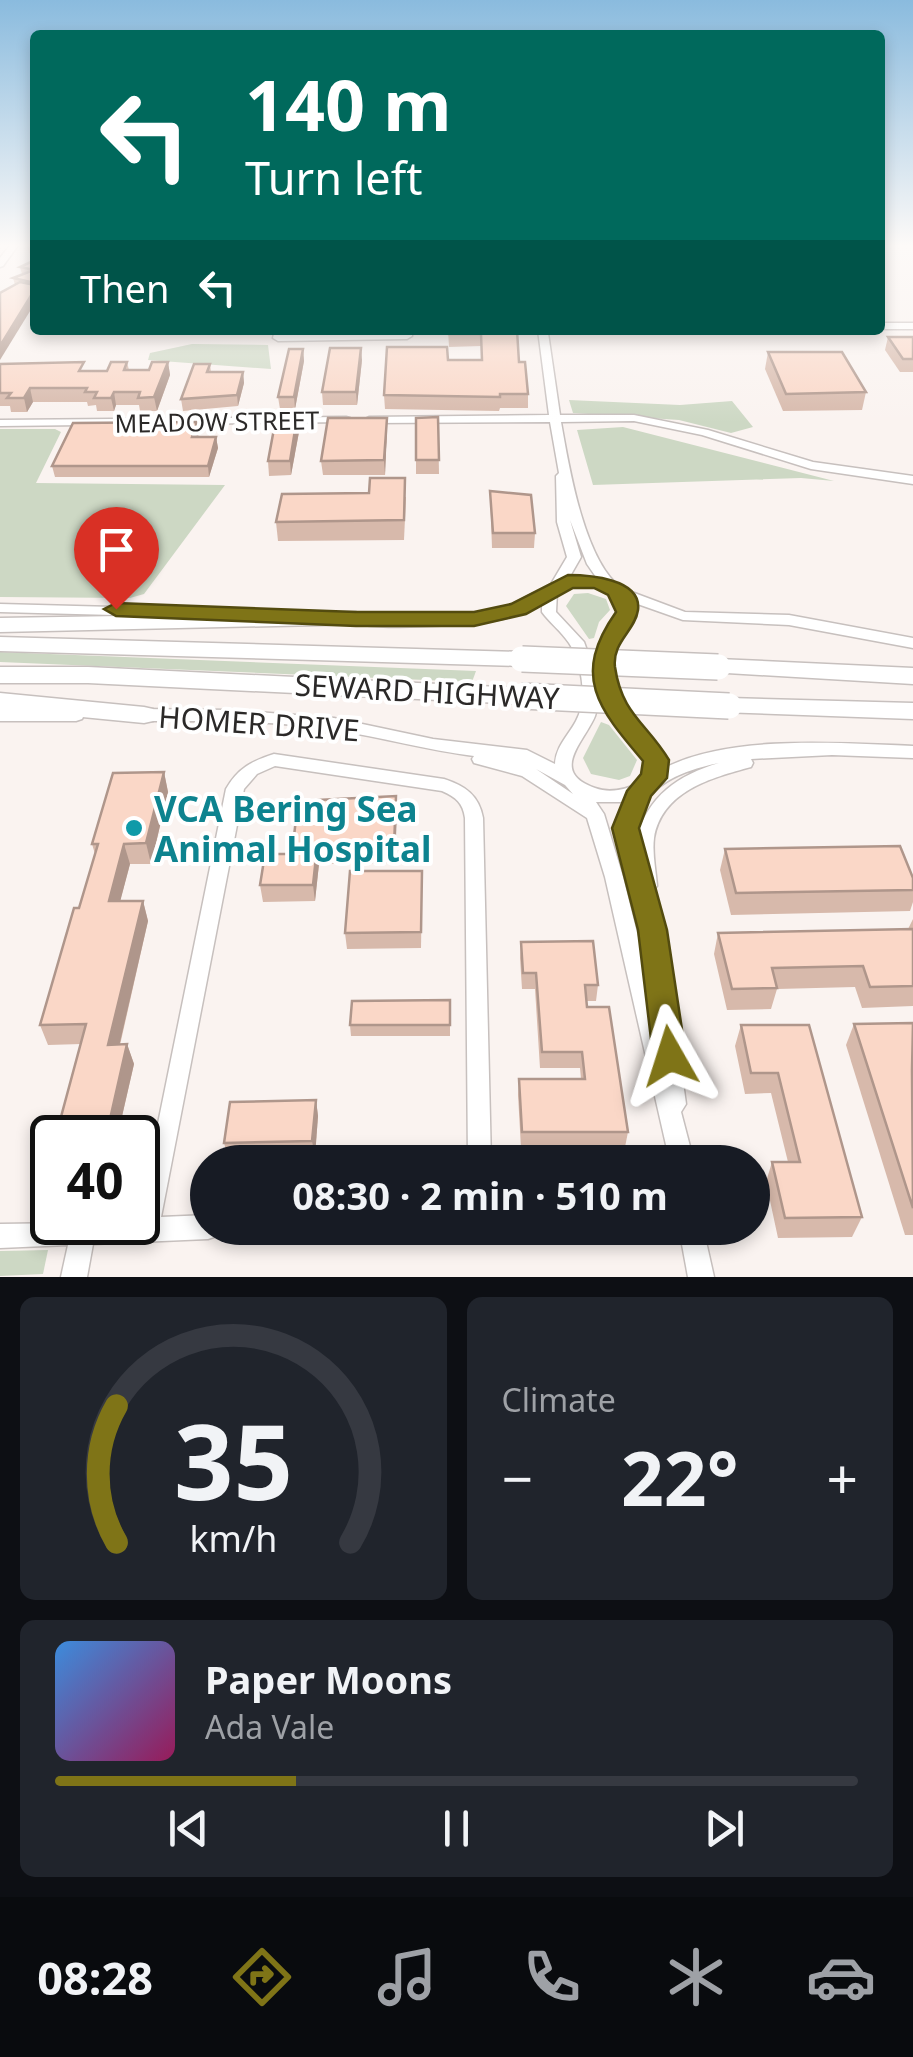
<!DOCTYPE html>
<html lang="en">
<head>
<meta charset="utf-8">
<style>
	:root { --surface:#171b24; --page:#20242c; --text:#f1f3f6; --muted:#9ea1a6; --line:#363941; --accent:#7f7417 }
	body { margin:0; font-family:"Noto Sans",sans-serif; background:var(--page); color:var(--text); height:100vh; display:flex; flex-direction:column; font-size:38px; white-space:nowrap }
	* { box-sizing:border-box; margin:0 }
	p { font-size:32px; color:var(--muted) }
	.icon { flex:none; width:55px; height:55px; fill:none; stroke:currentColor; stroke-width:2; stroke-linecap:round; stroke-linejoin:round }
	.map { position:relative; height:1277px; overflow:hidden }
	.side { display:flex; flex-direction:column; gap:20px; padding:20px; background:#0d0f14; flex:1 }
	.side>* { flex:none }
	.banner { position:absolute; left:30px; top:30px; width:855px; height:305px; border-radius:10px; box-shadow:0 5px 15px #0003; background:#00695c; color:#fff; overflow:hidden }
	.speed { position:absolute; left:30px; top:1115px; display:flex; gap:20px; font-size:50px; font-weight:700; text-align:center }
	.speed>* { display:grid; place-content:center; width:130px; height:130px; border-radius:50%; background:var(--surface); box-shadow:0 5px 15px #0003; line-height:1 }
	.speed .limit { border:5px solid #111; border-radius:15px; background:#fff; color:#111 }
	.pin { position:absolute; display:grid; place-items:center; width:85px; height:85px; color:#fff; margin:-102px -42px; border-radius:50% 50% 50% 0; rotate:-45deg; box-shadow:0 0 10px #0007 }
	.pin .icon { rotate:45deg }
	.me { position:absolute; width:110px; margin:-55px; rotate:354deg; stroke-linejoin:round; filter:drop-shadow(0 0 8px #0008) }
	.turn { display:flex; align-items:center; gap:35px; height:210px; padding:0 50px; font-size:45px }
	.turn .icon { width:130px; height:130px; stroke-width:2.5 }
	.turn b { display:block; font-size:70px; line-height:85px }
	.then { display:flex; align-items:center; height:95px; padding:0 50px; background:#0003; gap:20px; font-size:38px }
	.big { font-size:75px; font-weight:700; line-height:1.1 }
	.side .card { flex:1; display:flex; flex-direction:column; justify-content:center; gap:15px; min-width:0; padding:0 35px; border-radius:15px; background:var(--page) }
	.side .dial { align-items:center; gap:0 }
	.dial svg { height:260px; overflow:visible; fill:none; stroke:var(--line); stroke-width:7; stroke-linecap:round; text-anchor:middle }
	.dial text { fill:var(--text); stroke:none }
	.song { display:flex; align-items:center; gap:30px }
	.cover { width:120px; height:120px; border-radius:15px; background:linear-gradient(135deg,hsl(210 70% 55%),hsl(330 70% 35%)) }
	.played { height:10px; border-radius:5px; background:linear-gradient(90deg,var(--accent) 30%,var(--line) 30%) }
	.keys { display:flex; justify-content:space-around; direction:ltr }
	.heat { display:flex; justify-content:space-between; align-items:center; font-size:55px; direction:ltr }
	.side .tiles { flex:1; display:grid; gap:20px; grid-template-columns:1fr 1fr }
	.card:last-child { grid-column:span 2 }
	.trip { position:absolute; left:190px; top:1145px; width:580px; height:100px; border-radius:50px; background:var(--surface); box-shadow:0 5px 15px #0003; font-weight:700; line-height:100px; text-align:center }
	.tabs { display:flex; height:160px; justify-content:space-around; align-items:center; background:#090b0e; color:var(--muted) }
	.tabs .icon { width:70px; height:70px }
	.tabs .selected { color:var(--accent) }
	.tabs b { font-size:45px; color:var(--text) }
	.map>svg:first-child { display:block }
	.green { fill:#cdd8c4 }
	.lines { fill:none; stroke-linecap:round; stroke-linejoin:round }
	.minor-casing { stroke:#c7c0be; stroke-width:3 }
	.highway-casing { stroke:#c7c0be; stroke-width:3 }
	.minor { fill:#fff; fill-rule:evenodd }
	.highway { fill:#fff; fill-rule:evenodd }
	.highway-bridge-casing { stroke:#c7c0be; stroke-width:28; stroke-linecap:butt }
	.highway-bridge { stroke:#fff; stroke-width:25 }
	.wall { fill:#d7b9ab }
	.shaded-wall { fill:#af968b }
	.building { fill:#fad7c7; stroke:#af968b; stroke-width:2.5 }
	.route { fill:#7f7417; stroke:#534b0f; stroke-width:2.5 }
	.culture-dot { fill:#0f9aa8; stroke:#fff; stroke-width:4 }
	.labels { text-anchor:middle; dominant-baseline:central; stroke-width:8; stroke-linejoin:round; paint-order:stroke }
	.far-street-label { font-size:25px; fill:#2b2928; stroke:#fff }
	.street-label { font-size:30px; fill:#2b2928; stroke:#fff }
	.near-culture-label { font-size:35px; font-weight:bold; fill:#0d838f; stroke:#fff; text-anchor:start }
</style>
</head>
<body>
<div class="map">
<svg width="913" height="1277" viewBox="0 0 913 1277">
	<rect width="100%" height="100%" fill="#faf3f0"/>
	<g class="green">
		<path d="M192 344 268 345 271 369 148 360 150 353Z"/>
		<path d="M569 400 680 405 732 401 753 427 731 433 679 420 573 413Z"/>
		<path d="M623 427 834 481 801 478 593 485 577 430Z"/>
		<path d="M55 429 61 432 36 483 225 485 144 594 130 598 0 597V429Z"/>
		<path d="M588 593 606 599 610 610 599 622 594 638 589 639 566 606 574 594Z"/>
		<path d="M0 652 476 671 472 682 0 662Z"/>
		<path d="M601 722 609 725 637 760 630 776 619 780 591 774 583 758Z"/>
		<path d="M48 1250 43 1274 0 1276V1251Z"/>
	</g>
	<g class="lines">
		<defs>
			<g id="minor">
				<path d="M11 244H19L3 266 0 267V258Z"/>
				<rect x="880" y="323" width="33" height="6"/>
				<path d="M275 330H285L284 335 402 333V330H412V336L407 339 278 341 273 338Z"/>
				<path d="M538 330H569L564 333H548L560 415H634L708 430 813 462 913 476V484L811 469 702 435 634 421 561 422C569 467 584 560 621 588L685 612 789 615 913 638V648L789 625 683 620 632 602 634 607C629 623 616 633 612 649 607 672 613 700 628 718 642 734 662 746 663 769 727 734 841 743 913 746V758L832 755 751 759 753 763 751 767C711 778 662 791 654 838 652 854 656 871 657 886L651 892 662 930 686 1104 681 1112 693 1158 691 1162H671L669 1158 605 877 587 818 522 776 474 763 472 759 474 756C426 750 381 737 335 730 271 720 204 721 139 721L133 719 131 715 133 711 139 709 230 710 334 718 433 739 527 750 555 764C556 746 568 736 576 721 588 699 582 662 569 643 561 631 550 623 542 612V601C531 608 520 615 507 618 479 625 362 633 342 619L349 614 448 617 501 610 551 584 567 557 557 522 556 476 559 473 550 422 369 423 363 420 369 417 549 415ZM570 520 587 564 596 577 569 578 581 557ZM584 584C600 585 613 592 620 607 610 637 593 636 596 676L584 642 556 612 557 592ZM597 684C600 697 605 710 613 721 629 741 654 753 642 782 627 789 611 794 595 788 548 772 585 741 595 716 599 705 598 695 597 684ZM719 763C678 775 648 796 636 839 631 791 678 771 719 763ZM536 769 565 785 573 794ZM596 802H626L617 820V836L642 930 648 977 623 877 604 814Z"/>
				<path d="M346 417 350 418V422L0 426V420Z"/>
				<path d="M0 604 266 611 273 615 266 619 0 612Z"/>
				<path d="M0 709H76L82 711 84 715 82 719 76 721H0Z"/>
				<path d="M274 754 444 779C465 786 479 795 483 818L491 1162H468L465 818C463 803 456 797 442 791L275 766 257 774 244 789 161 1217 208 1215V1228H220L217 1236 208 1239 93 1244 87 1277H61L68 1245 0 1248V1224L138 1222 226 789C238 768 252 761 274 754Z"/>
				<path d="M679 1228H703L714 1277H688Z"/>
			</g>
			<g id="highway">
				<path d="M356 612 367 619 364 624 0 632V618Z"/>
				<path d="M0 637 522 652 533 659 522 666 0 651Z"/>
				<path d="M718 659 913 668V684L710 672 706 667 710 662Z"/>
				<path d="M0 667H88L521 688 533 696 521 704 88 683H0Z"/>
				<path d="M0 693 144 707 153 709 156 715 153 721 144 723 0 709Z"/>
				<path d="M729 698 913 703V719L720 712 717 706 720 700Z"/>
			</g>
		</defs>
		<use href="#minor" class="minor-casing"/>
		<use href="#highway" class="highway-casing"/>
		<use href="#minor" class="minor"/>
		<use href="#highway" class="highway"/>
		<defs>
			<g id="highway-bridge">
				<path d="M522 659 718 667"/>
				<path d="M521 696 729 706"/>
			</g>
		</defs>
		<use href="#highway-bridge" class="highway-bridge-casing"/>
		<use href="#highway-bridge" class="highway-bridge"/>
	</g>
	<g class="wall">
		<path d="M35 244V253H29L27 245Z"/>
		<path d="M35 260V303H34L15 285 13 278 22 274 20 267Z"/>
		<path d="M448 330H517L519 362 528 394V408H500L499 411 385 409 384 395 448 360H482L481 346 449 347Z"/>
		<path d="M888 337H913V372H900L885 350Z"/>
		<path d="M303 349 304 361 295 409H280L278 397Z"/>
		<path d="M768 352 866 392 862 410 783 411 765 369Z"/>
		<path d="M362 360 357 405H323L322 392Z"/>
		<path d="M127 362 129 370H149L168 362 170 375 157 411H140L139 405H116L114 411H97L96 405 88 406 87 402H33L27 412H11L10 406H0V364L86 371H107Z"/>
		<path d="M210 364 211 372H243L244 383 238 406 183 411 181 399Z"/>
		<path d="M438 417 439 474H416V418Z"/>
		<path d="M297 418 299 432 291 475 269 476 268 461Z"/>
		<path d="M387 418 385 475H323L321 461Z"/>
		<path d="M199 433 198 437H216L218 448 209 477H55L52 466Z"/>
		<path d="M490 491 535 533 534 548H492Z"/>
		<path d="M369 493 406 497 404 540 278 541 276 522Z"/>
		<path d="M164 772 168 792 151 864H130L120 901H143L148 921 120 1045 127 1044 134 1064 117 1138H62L58 1128 81 1044 48 1045 40 1025 79 908 95 854 92 844Z"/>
		<path d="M396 796 395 863 319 864 315 901 263 902 260 885 292 854Z"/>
		<path d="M725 849 913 878V902L910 911 731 915 720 870Z"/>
		<path d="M422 887 421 948 347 949 345 933Z"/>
		<path d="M913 919V1006L862 1008 855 987 777 989 771 1009 727 1010 714 954 718 933 908 929Z"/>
		<path d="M521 942 598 985 596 1001H586L587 1007 628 1132 625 1147 521 1148 518 1095 519 1079H581L580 1068H540L535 989H522L520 958Z"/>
		<path d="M450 1000V1036H351L350 1025Z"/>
		<path d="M913 1023V1235H905L846 1045 854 1024Z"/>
		<path d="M741 1025H809L862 1217 852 1237 778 1238 766 1182 772 1162H788L771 1093 745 1094 735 1046Z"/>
		<path d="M316 1100 318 1116 315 1156 228 1158 224 1143Z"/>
	</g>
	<g class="shaded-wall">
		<path d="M35 292V303L0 360V346L32 294Z"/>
		<path d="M361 348 362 360 357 405 356 392Z"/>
		<path d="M303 349 304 361 295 409 294 397Z"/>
		<path d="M168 362 170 375 157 411 154 397Z"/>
		<path d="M243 372 244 383 238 406 237 395Z"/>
		<path d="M30 388 33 402 27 412 24 398Z"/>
		<path d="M114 392 116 405 114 411 111 398Z"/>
		<path d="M297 418 299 432 291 475 290 461Z"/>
		<path d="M387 418V432L385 475 384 460Z"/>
		<path d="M197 422 199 433 194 449 192 437Z"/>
		<path d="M216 437 218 448 209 477 208 466Z"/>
		<path d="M164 772 168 792 151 864 146 843Z"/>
		<path d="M396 796 397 812 395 863 394 846Z"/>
		<path d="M124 844 130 864 115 921 109 901Z"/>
		<path d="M317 848 319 864 315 901 313 885Z"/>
		<path d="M143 901 148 921 115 1064 108 1045Z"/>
		<path d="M127 1044 134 1064 117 1138H111L108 1128Z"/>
		<path d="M316 1100 318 1116 315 1156 312 1141Z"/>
	</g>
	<g class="building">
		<path d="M35 260V270L20 267Z"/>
		<path d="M31 271 35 272V283L13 278Z"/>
		<path d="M20 282 35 285V292L32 294 0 346V293Z"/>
		<path d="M449 330H517L519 362H525L528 394H500V397L384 395 387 347H447L448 360H482L481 334H449Z"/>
		<path d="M888 337H913V359H903Z"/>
		<path d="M330 348H361L356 392H322Z"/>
		<path d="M289 349H303L294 397H278Z"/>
		<path d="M768 352H842L866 392 786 394Z"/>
		<path d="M84 362 79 371H107L111 362H127L124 370H149L152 362H168L154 397 138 398 140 392H114L111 398H94L97 392H85L87 388H30L24 398H7L11 393H0V364Z"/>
		<path d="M194 364H210L207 372H243L237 395 181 399Z"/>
		<path d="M438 417 439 460H416V418Z"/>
		<path d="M276 418H297L290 461H268Z"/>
		<path d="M328 418H387L384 460 321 461Z"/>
		<path d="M197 422 192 437H216L208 466H52L73 423Z"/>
		<path d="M370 478H405L404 520 276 522 282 494 369 493Z"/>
		<path d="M490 491 531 495 535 533H493Z"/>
		<path d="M164 772 146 843 124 844 109 901H143L108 1045 127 1044 108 1128H58L86 1024 40 1025 74 908H79L98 844H92L113 773Z"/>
		<path d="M396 796 394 846 317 848 313 885H260L265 854H292L298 801Z"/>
		<path d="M900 846 913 878V890L736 893 725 849Z"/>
		<path d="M350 871H422L421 932 345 933Z"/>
		<path d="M913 929V986L870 987 863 966 772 968 777 988 732 989 718 933Z"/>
		<path d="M593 941 598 985H585L587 1007H609L628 1132H522L519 1079H585L582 1052H542L536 973H523L521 942Z"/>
		<path d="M450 1000V1025H350L352 1001Z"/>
		<path d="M913 1023 912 1070 913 1208 854 1024Z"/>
		<path d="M741 1025H809L862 1217 785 1218 772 1162H800L778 1073H751Z"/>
		<path d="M316 1100 312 1141 224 1143 230 1102Z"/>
	</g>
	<linearGradient id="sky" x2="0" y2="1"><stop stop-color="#8abbde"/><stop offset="0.58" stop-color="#fdfaf8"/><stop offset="1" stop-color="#fdfaf8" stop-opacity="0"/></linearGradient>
	<rect width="913" height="423" fill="url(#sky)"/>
	<path class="route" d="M568 575C587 575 642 578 638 610 635 631 612 642 615 667 622 715 647 723 669 760L667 778 651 796 639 828 667 930 686 1056 681 1067 670 1071 658 1067 653 1056 638 930 612 828 627 791 641 774 643 761C598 708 571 676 616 612L608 595 594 588H573L526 614 474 626H356L116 616 104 609 116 603 356 612H474L511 604Z"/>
	<circle class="culture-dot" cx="134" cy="828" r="10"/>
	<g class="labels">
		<g class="far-street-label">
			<text transform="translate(217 421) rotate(-1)">MEADOW STREET</text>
		</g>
		<g class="street-label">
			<text transform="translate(427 691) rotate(3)">SEWARD HIGHWAY</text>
			<text transform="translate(259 723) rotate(4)">HOMER DRIVE</text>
		</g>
		<g class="near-culture-label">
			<text x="154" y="808">VCA Bering Sea<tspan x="154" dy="40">Animal Hospital</tspan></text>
		</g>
	</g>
</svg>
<div class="speed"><div class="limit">40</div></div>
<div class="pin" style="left:116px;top:609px;background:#d93025"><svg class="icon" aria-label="arrive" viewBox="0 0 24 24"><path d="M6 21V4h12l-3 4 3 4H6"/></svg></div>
<svg class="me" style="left:670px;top:1056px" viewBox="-20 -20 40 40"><path d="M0-17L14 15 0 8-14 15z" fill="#7f7417" stroke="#fff" stroke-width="4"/></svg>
<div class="trip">08:30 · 2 min · 510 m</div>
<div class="banner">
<div class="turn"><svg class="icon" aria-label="left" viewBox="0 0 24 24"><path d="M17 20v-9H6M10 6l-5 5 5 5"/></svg><div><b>140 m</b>Turn left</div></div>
<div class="then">Then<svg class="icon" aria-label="left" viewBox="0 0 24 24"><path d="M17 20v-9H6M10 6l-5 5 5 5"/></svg></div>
</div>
</div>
<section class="side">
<div class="tiles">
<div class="card dial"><svg viewBox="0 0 100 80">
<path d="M14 69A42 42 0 1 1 86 69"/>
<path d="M14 69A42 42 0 0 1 14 27" stroke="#7f7417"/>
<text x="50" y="56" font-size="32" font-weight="700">35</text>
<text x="50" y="72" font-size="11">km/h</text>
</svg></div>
<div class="card"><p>Climate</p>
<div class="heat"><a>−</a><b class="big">22°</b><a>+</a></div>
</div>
<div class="card">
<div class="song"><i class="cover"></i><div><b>Paper Moons</b><p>Ada Vale</p></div></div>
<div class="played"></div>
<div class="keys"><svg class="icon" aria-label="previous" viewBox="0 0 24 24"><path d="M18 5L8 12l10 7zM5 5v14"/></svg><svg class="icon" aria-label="pause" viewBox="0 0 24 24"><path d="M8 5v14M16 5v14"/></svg><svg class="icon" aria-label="next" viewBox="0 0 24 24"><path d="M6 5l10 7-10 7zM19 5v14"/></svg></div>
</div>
</div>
</section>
<nav class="tabs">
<b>08:28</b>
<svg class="icon selected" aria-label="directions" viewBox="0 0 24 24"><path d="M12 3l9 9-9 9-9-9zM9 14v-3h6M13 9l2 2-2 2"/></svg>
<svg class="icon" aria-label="music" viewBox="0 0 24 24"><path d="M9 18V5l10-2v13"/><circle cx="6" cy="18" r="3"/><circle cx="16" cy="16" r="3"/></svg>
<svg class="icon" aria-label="phone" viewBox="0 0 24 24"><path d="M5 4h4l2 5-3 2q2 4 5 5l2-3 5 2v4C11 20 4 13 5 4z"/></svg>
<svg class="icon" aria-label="climate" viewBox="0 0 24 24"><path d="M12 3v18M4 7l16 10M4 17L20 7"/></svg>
<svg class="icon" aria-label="car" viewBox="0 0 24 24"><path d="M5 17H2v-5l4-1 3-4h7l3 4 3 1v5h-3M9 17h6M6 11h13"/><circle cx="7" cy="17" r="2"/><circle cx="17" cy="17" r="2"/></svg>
</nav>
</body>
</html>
